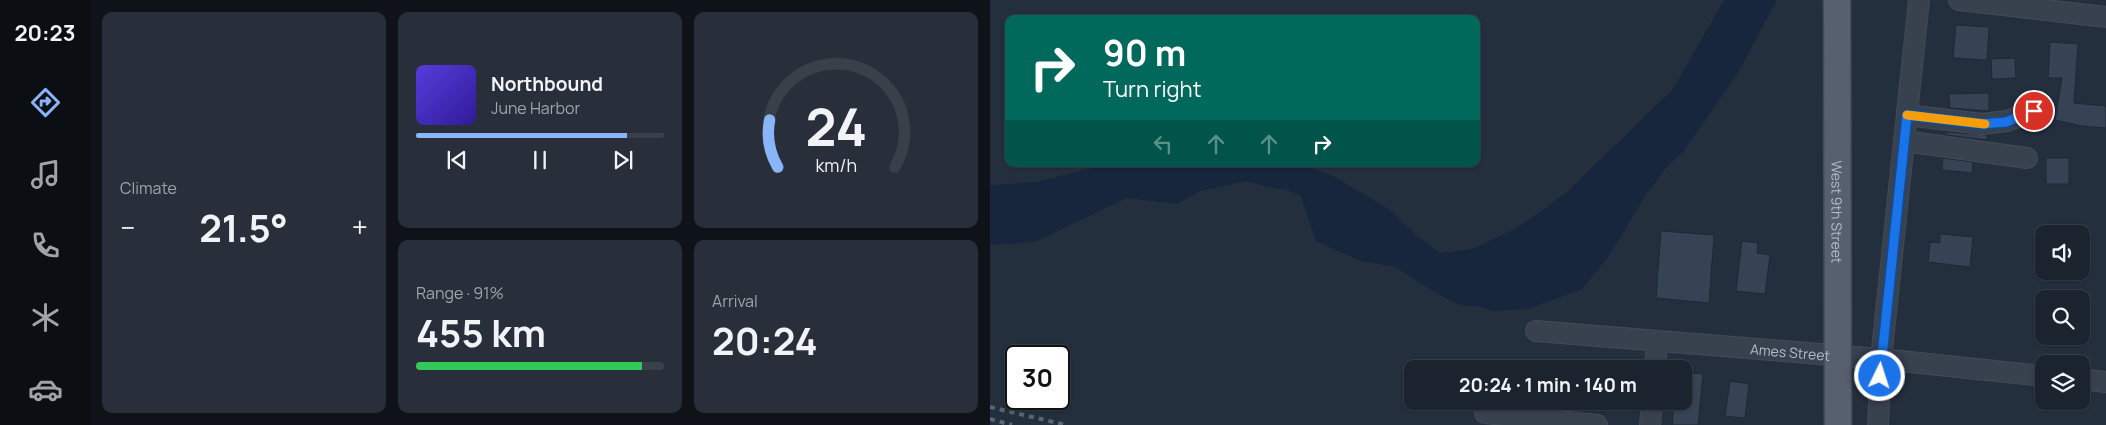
<!DOCTYPE html>
<html lang="en">
<head>
<meta charset="utf-8">
<style>
	:root { --surface:#1b232e; --page:#282f3a; --text:#f1f3f6; --muted:#a0a4aa; --line:#39404a; --accent:#8ab4f8 }
	body { margin:0; font-family:Manrope,sans-serif; background:var(--page); color:var(--text); height:100vh; display:flex; flex-direction:column; font-size:19px; white-space:nowrap }
	* { box-sizing:border-box; margin:0 }
	p { font-size:16px; color:var(--muted) }
	.icon { flex:none; width:28px; height:28px; fill:none; stroke:currentColor; stroke-width:2; stroke-linecap:round; stroke-linejoin:round }
	.map { position:relative; flex:1; overflow:hidden }
	.panel { display:flex; flex-direction:column; gap:12px; padding:12px; background:#0f1319; width:900px }
	.panel>* { flex:none }
	.banner { position:absolute; left:15px; top:15px; width:475px; height:152px; border-radius:10px; box-shadow:0 1px 4px #0004,0 0 0 1px var(--line); background:#00695c; color:#fff; overflow:hidden }
	.buttons { position:absolute; left:1045px; top:225px; display:grid; gap:10px }
	.buttons a { display:grid; place-items:center; width:55px; height:55px; border-radius:10px; background:var(--surface); box-shadow:0 1px 4px #0004,0 0 0 1px var(--line); font-size:25px }
	.speed { position:absolute; left:15px; top:345px; display:flex; gap:10px; font-size:25px; font-weight:700; text-align:center }
	.speed>* { display:grid; place-content:center; width:65px; height:65px; border-radius:50%; background:var(--surface); box-shadow:0 1px 4px #0004,0 0 0 1px var(--line); line-height:1 }
	.speed .limit { border:2px solid #111; border-radius:8px; background:#fff; color:#111 }
	.pin { position:absolute; display:grid; place-items:center; width:42px; height:42px; color:#fff; margin:-21px; border:2px solid #fff; border-radius:50%; box-shadow:0 1px 5px #0007 }
	.me { position:absolute; width:55px; margin:-28px; rotate:4deg; stroke-linejoin:round; filter:drop-shadow(0 0 4px #0008) }
	.turn { display:flex; align-items:center; gap:18px; height:105px; padding:0 15px; font-size:22px }
	.turn .icon { width:65px; height:65px; stroke-width:2.5 }
	.turn b { display:block; font-size:35px; line-height:42px }
	.lanes { display:flex; align-items:center; height:48px; padding:0 15px; background:#0003; justify-content:center; gap:25px; direction:ltr }
	.lanes .off { opacity:.35 }
	.big { font-size:38px; font-weight:700; line-height:1.1 }
	.panel .tile { flex:1; display:flex; flex-direction:column; justify-content:center; gap:8px; min-width:0; padding:0 18px; border-radius:10px; background:var(--page) }
	.panel .dial { align-items:center; gap:0 }
	.dial svg { height:130px; overflow:visible; fill:none; stroke:var(--line); stroke-width:7; stroke-linecap:round; text-anchor:middle }
	.dial text { fill:var(--text); stroke:none }
	.song { display:flex; align-items:center; gap:15px }
	.cover { width:60px; height:60px; border-radius:8px; background:linear-gradient(135deg,hsl(250 70% 55%),hsl(250 70% 35%)) }
	.played { height:5px; border-radius:2px; background:linear-gradient(90deg,var(--accent) 85%,var(--line) 85%) }
	.keys { display:flex; justify-content:space-around; direction:ltr }
	.heat { display:flex; justify-content:space-between; align-items:center; font-size:28px; direction:ltr }
	.charge { height:8px; border-radius:4px; background:linear-gradient(90deg,#34c759 91%,var(--line) 0) }
	.panel .tiles { flex:1; display:grid; gap:12px; grid-template-columns:repeat(3,1fr) }
	.tile:first-child { grid-row:span 2 }
	.trip { position:absolute; left:414px; top:360px; width:288px; height:50px; border-radius:10px; background:var(--surface); box-shadow:0 1px 4px #0004,0 0 0 1px var(--line); font-weight:700; line-height:50px; text-align:center }
	main { display:flex; flex:1; min-height:0 }
	.tabs { display:flex; flex-direction:column; width:90px; justify-content:space-around; align-items:center; background:#0b0e12; color:var(--muted) }
	.tabs .icon { width:35px; height:35px }
	.tabs .selected { color:var(--accent) }
	.tabs b { font-size:22px; color:var(--text) }
	.map>svg:first-child { display:block }
	.water { fill:#17263c }
	.building { fill:#364354; stroke:#1f2835 }
	.lines { fill:none; stroke-linecap:round; stroke-linejoin:round }
	.minor-casing { stroke:#414a57; stroke-width:22 }
	.minor { stroke:#38414e; stroke-width:20 }
	.rail { stroke:#5a6575; stroke-width:4; stroke-dasharray:5 5; stroke-linecap:butt }
	.major-bridge-casing { stroke:#414a57; stroke-width:29; stroke-linecap:butt }
	.major-bridge { stroke:#56606e; stroke-width:26 }
	.route-casing { stroke:#114b97; stroke-width:12 }
	.route { stroke:#1a73e8; stroke-width:9 }
	.slow { stroke:#f59e0b; stroke-width:9 }
	.labels { text-anchor:middle; dominant-baseline:central; stroke-width:5; stroke-linejoin:round; paint-order:stroke }
	.street-label { font-size:14px; fill:#b4bcc9; stroke:#1d2633 }
</style>
</head>
<body>
<main>
<nav class="tabs">
<b>20:23</b>
<svg class="icon selected" aria-label="directions" viewBox="0 0 24 24"><path d="M12 3l9 9-9 9-9-9zM9 14v-3h6M13 9l2 2-2 2"/></svg>
<svg class="icon" aria-label="music" viewBox="0 0 24 24"><path d="M9 18V5l10-2v13"/><circle cx="6" cy="18" r="3"/><circle cx="16" cy="16" r="3"/></svg>
<svg class="icon" aria-label="phone" viewBox="0 0 24 24"><path d="M5 4h4l2 5-3 2q2 4 5 5l2-3 5 2v4C11 20 4 13 5 4z"/></svg>
<svg class="icon" aria-label="climate" viewBox="0 0 24 24"><path d="M12 3v18M4 7l16 10M4 17L20 7"/></svg>
<svg class="icon" aria-label="car" viewBox="0 0 24 24"><path d="M5 17H2v-5l4-1 3-4h7l3 4 3 1v5h-3M9 17h6M6 11h13"/><circle cx="7" cy="17" r="2"/><circle cx="17" cy="17" r="2"/></svg>
</nav>
<section class="panel">
<div class="tiles">
<div class="tile"><p>Climate</p>
<div class="heat"><a>−</a><b class="big">21.5°</b><a>+</a></div>
</div>
<div class="tile">
<div class="song"><i class="cover"></i><div><b>Northbound</b><p>June Harbor</p></div></div>
<div class="played"></div>
<div class="keys"><svg class="icon" aria-label="previous" viewBox="0 0 24 24"><path d="M18 5L8 12l10 7zM5 5v14"/></svg><svg class="icon" aria-label="pause" viewBox="0 0 24 24"><path d="M8 5v14M16 5v14"/></svg><svg class="icon" aria-label="next" viewBox="0 0 24 24"><path d="M6 5l10 7-10 7zM19 5v14"/></svg></div>
</div>
<div class="tile dial"><svg viewBox="0 0 100 80">
<path d="M14 69A42 42 0 1 1 86 69"/>
<path d="M14 69A42 42 0 0 1 9 40" stroke="#8ab4f8"/>
<text x="50" y="56" font-size="32" font-weight="700">24</text>
<text x="50" y="72" font-size="11">km/h</text>
</svg></div>
<div class="tile"><p>Range · 91%</p><b class="big">455 km</b><div class="charge"></div></div>
<div class="tile"><p>Arrival</p><b class="big">20:24</b></div>
</div>
</section>
<div class="map">
<svg width="1116" height="425" viewBox="0 0 1116 425">
	<rect width="100%" height="100%" fill="#242f3e"/>
	<path class="water" d="M734 0H787L746 76 693 152 679 164 657 193 618 257 592 289 538 309 502 311 492 307 471 305 449 295 406 267 371 261 326 241 311 196 293 188 287 189 256 181 211 191 187 204 137 198 45 242 0 245V185L47 182 118 164H310L341 175 399 209 427 236 451 253 482 249 527 228 577 192 683 89Z"/>
	<g class="building">
		<path d="M966 25 999 27 997 60 963 58Z"/>
		<path d="M1060 42 1088 44 1084 103 1116 106V128L1092 126 1065 120 1072 78H1058Z"/>
		<path d="M1025 58 1026 78 1002 79 1001 59Z"/>
		<path d="M999 93V111L960 108 959 94Z"/>
		<path d="M956 132 998 135 997 140 956 135Z"/>
		<path d="M953 158 983 162 982 173 952 170Z"/>
		<rect x="1056" y="158" width="23" height="26"/>
		<path d="M671 231 724 235 719 303 666 298Z"/>
		<path d="M950 234 983 237 980 267 938 262 940 242 950 243Z"/>
		<path d="M752 241 768 243 767 253 780 255 775 294 746 291Z"/>
		<path d="M692 372 713 374 708 425H682L684 401H692Z"/>
		<path d="M740 381 759 384 755 418 735 416Z"/>
	</g>
	<g class="lines">
		<defs>
			<g id="minor">
				<path d="M969 0 1116 17"/>
				<path d="M917 115 992 124 1017 121 1044 111"/>
				<path d="M914 141 1037 158"/>
				<path id="s1" d="M546 331 891 359 1054 376"/>
				<path d="M665 369 667 341"/>
				<path d="M1091 379 1116 382"/>
				<path d="M495 413 607 425"/>
				<path d="M660 425 662 401"/>
				<path d="M888 425 891 359 929 0"/>
			</g>
		</defs>
		<use href="#minor" class="minor-casing"/>
		<use href="#minor" class="minor"/>
		<g class="rail">
			<path d="M0 407 76 425"/>
			<path d="M0 419 22 425"/>
		</g>
		<defs>
			<g id="major-bridge">
				<path id="s2" d="M847 0 848 425"/>
			</g>
		</defs>
		<use href="#major-bridge" class="major-bridge-casing"/>
		<use href="#major-bridge" class="major-bridge"/>
	</g>
	<g class="lines">
		<defs>
			<path id="route" d="M890 376 917 115 992 124 1016 122 1044 111"/>
		</defs>
		<use href="#route" class="route-casing"/>
		<use href="#route" class="route"/>
		<path class="slow" d="M917 115 995 124"/>
	</g>
	<g class="labels">
		<g class="street-label">
			<text stroke="none"><textPath href="#s2" startOffset="212">West 9th Street</textPath></text>
			<text stroke="none"><textPath href="#s1" startOffset="255">Ames Street</textPath></text>
		</g>
	</g>
</svg>
<div class="buttons">
<a><svg class="icon" aria-label="sound" viewBox="0 0 24 24"><path d="M4 9h4l5-4v14l-5-4H4zM17 9q2 3 0 6"/></svg></a>
<a><svg class="icon" aria-label="search" viewBox="0 0 24 24"><circle cx="10" cy="10" r="6"/><path d="M15 15l6 6"/></svg></a>
<a><svg class="icon" aria-label="layers" viewBox="0 0 24 24"><path d="M12 4l9 5-9 5-9-5zM3 14l9 5 9-5"/></svg></a>
</div>
<div class="speed"><div class="limit">30</div></div>
<div class="pin" style="left:1044px;top:111px;background:#d93025"><svg class="icon" aria-label="arrive" viewBox="0 0 24 24"><path d="M6 21V4h12l-3 4 3 4H6"/></svg></div>
<svg class="me" style="left:890px;top:376px" viewBox="-20 -20 40 40"><circle r="17" fill="#1a73e8" stroke="#fff" stroke-width="3"/><path d="M0-11L8 9 0 5-8 9z" fill="#fff"/></svg>
<div class="trip">20:24 · 1 min · 140 m</div>
<div class="banner">
<div class="turn"><svg class="icon" aria-label="right" viewBox="0 0 24 24"><path d="M7 20v-9h11M14 6l5 5-5 5"/></svg><div><b>90 m</b>Turn right</div></div>
<div class="lanes"><svg class="icon off" aria-label="left" viewBox="0 0 24 24"><path d="M17 20v-9H6M10 6l-5 5 5 5"/></svg><svg class="icon off" aria-label="ahead" viewBox="0 0 24 24"><path d="M12 20V5M6 11l6-6 6 6"/></svg><svg class="icon off" aria-label="ahead" viewBox="0 0 24 24"><path d="M12 20V5M6 11l6-6 6 6"/></svg><svg class="icon" aria-label="right" viewBox="0 0 24 24"><path d="M7 20v-9h11M14 6l5 5-5 5"/></svg></div>
</div>
</div>
</main>
</body>
</html>
